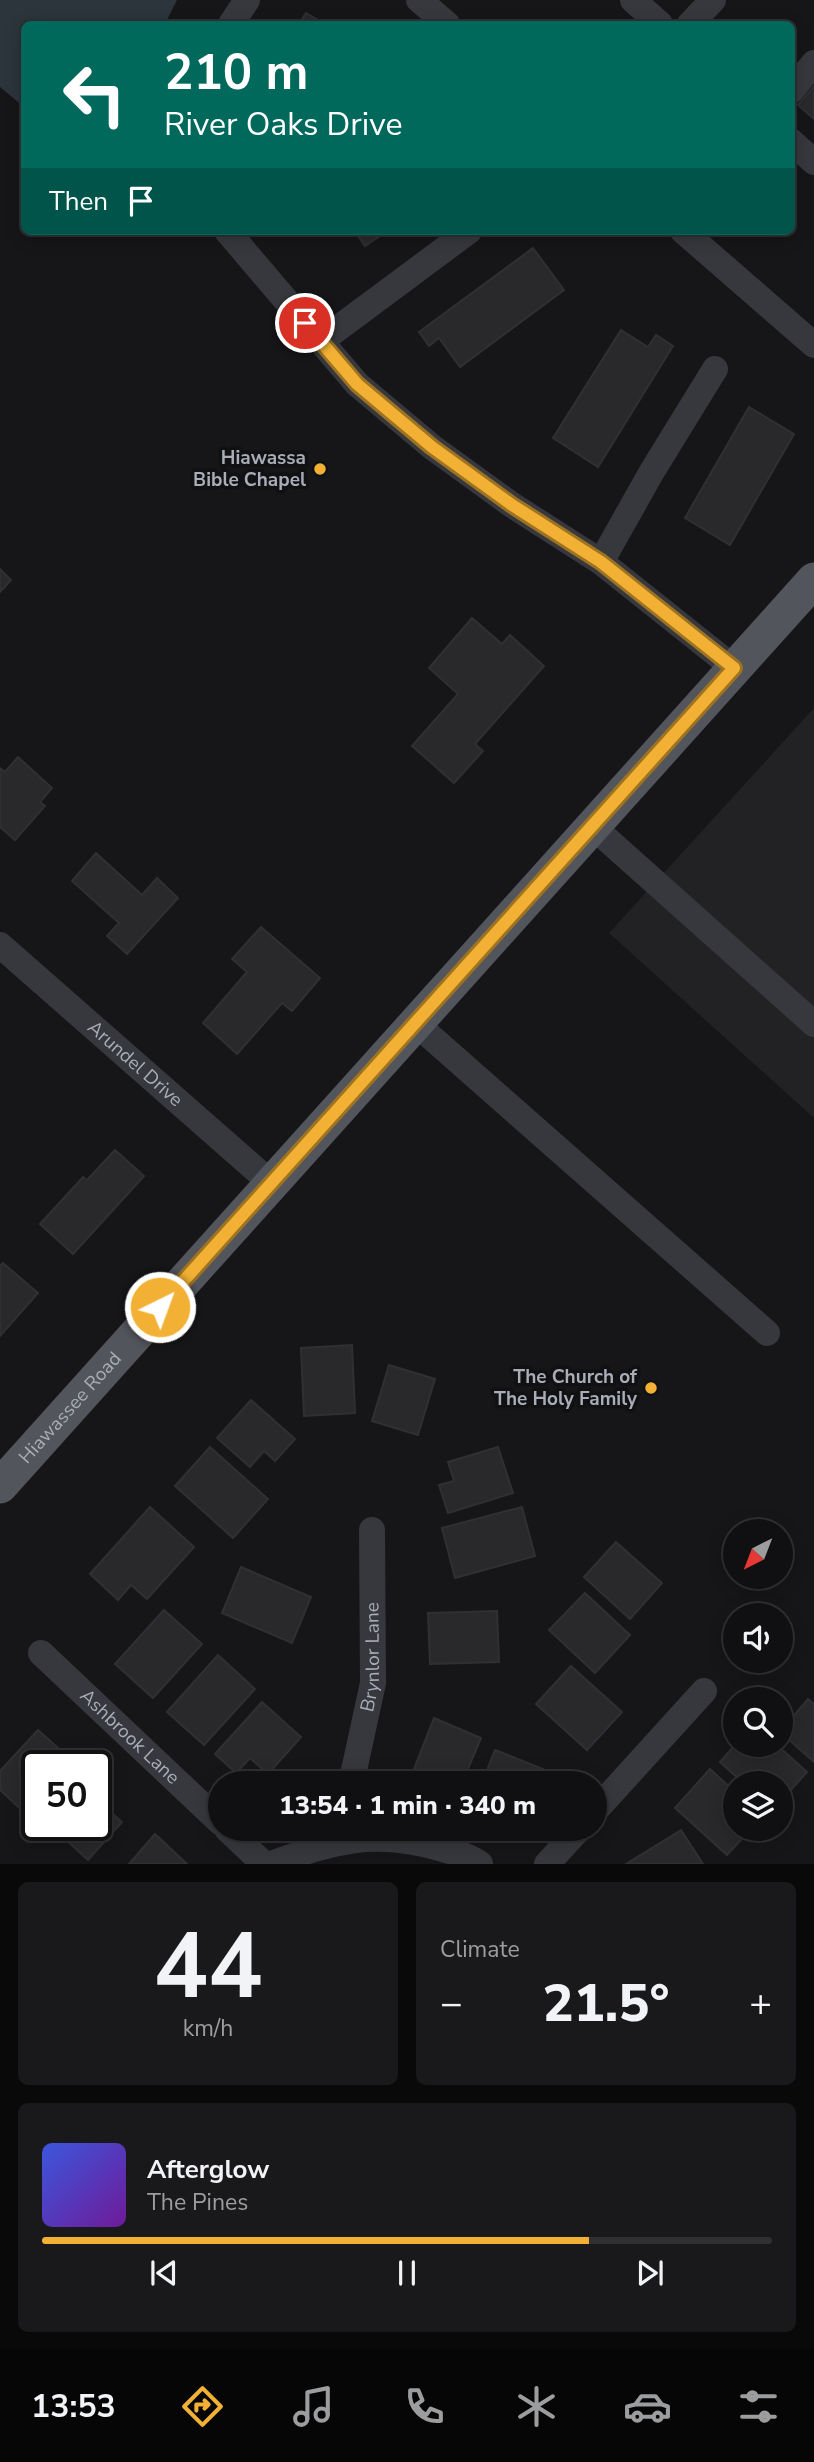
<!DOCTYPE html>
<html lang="en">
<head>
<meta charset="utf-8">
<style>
	:root { --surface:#101012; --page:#19191b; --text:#f1f3f6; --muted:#9c9d9f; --line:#303032; --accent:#f2b134 }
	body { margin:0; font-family:"Nunito Sans",sans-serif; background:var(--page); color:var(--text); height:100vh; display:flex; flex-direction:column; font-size:26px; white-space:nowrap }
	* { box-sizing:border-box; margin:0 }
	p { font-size:23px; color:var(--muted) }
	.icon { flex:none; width:38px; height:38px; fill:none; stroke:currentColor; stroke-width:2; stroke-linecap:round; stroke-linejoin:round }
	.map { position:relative; height:1864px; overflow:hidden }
	.details { display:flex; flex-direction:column; gap:18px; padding:18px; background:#09090a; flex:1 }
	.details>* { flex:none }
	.hud { position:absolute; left:21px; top:21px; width:774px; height:214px; border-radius:10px; box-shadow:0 4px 18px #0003,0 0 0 2px var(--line); background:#00695c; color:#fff; overflow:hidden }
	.needle { width:46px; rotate:222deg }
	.tools { position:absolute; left:723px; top:1519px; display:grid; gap:14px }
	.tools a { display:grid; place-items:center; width:70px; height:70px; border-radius:50%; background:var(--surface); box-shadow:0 4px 18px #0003,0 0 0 2px var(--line); font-size:35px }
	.speed { position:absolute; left:21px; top:1750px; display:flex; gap:14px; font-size:35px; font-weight:700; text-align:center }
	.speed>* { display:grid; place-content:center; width:91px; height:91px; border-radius:50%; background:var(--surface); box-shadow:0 4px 18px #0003,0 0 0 2px var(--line); line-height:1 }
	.speed .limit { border:4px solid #111; border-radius:10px; background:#fff; color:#111 }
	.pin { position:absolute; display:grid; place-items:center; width:60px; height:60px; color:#fff; margin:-30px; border:4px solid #fff; border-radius:50%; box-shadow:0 2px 7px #0007 }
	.me { position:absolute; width:77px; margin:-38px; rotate:42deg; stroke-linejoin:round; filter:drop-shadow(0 0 5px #0008) }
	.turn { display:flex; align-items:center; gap:24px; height:147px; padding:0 28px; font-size:32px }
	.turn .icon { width:91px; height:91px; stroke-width:2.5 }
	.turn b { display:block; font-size:49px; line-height:60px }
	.then { display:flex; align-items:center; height:66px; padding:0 28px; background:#0003; gap:14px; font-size:26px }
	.big { font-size:52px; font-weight:800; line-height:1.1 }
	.details .widget { flex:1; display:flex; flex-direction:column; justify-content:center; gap:10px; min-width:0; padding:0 24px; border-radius:10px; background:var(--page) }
	.details .dial { align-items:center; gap:0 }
	.dial b { font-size:91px; line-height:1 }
	.song { display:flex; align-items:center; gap:21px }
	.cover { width:84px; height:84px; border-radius:10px; background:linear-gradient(135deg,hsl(230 70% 55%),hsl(280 70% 35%)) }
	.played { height:7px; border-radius:4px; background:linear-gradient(90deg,var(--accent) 75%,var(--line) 75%) }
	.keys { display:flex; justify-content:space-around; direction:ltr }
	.heat { display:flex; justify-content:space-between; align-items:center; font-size:38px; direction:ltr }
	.details .tiles { flex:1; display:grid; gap:18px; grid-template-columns:1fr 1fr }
	.widget:last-child { grid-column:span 2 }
	.trip { position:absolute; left:208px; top:1771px; width:399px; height:70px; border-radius:35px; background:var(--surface); box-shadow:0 4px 18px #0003,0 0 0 2px var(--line); font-weight:800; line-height:70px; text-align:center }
	.tabs { display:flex; height:112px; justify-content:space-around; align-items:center; background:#060607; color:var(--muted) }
	.tabs .icon { width:49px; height:49px }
	.tabs .active { color:var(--accent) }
	.tabs b { font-size:32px; color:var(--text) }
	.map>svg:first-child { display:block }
	.built { fill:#222225 }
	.water { fill:#2c353c }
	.building { fill:#29292c; stroke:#303034; stroke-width:2 }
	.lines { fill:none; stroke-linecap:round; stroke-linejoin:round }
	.minor { stroke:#37383d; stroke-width:26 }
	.major { stroke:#53555c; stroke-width:35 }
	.route-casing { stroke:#9d7322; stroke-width:18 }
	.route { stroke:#f2b134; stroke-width:12 }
	.poi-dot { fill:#f2b134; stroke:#111113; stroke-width:2.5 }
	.labels { text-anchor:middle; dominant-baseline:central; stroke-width:7; stroke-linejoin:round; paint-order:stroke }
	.poi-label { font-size:19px; font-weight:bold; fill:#a8adb8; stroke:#111113; text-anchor:end }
	.street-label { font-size:19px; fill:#a8adb8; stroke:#111113 }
</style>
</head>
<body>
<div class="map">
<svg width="814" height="1864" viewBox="0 0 814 1864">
	<rect width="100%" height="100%" fill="#161618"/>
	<path class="built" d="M814 708V1118L609 933Z"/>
	<path class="water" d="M0 0H177L165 24H24V107L0 87Z"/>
	<g class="building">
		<path d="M306 13 325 24H299Z"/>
		<path d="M814 86V119L798 105Z"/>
		<path d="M355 231H387L365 246Z"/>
		<path d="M533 248 564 290 460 367 439 338 429 346 419 332Z"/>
		<path d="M621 330 648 347 656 335 673 346 598 467 553 438Z"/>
		<path d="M749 407 794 434 730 545 685 518Z"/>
		<path d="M0 569 11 580 0 592Z"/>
		<path d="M472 618 502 644 510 635 544 666 475 744 483 751 454 783 412 746 458 694 429 668Z"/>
		<path d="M18 757 52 788 40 802 45 806 15 840 0 827V768L5 772Z"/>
		<path d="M96 853 142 895 157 878 178 898 127 954 107 936 119 923 72 881Z"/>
		<path d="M261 927 320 978 292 1011 282 1003 237 1054 203 1023 247 972 232 959Z"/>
		<path d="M115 1150 144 1176 73 1254 40 1224 83 1177 87 1180Z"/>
		<path d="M3 1263 38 1293 0 1336V1266Z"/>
		<path d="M352 1345 355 1413 304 1416 301 1348Z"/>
		<path d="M389 1365 435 1379 418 1435 372 1421Z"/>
		<path d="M251 1400 295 1439 275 1461 264 1451 250 1467 217 1438Z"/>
		<path d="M210 1447 268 1499 233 1538 175 1486Z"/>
		<path d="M498 1447 513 1493 448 1513 439 1485 454 1481 448 1462Z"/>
		<path d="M150 1507 194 1547 147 1599 131 1585 118 1600 90 1574Z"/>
		<path d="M522 1507 535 1556 455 1578 442 1528Z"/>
		<path d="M616 1542 662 1583 630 1619 584 1577Z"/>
		<path d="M241 1567 311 1597 292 1643 222 1613Z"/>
		<path d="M585 1593 630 1635 595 1673 549 1630Z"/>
		<path d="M164 1610 202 1644 153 1698 115 1664Z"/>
		<path d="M497 1611 499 1662 430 1664 428 1613Z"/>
		<path d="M218 1655 255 1689 204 1745 167 1712Z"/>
		<path d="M571 1666 622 1712 587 1750 536 1704Z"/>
		<path d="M808 1699 814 1704V1762L780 1732Z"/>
		<path d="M262 1702 301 1737 268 1774 250 1758 236 1773 215 1754Z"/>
		<path d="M434 1718 481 1738 462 1783H423L425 1779 412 1774Z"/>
		<path d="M38 1730 77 1765 37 1766V1809L29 1817 0 1790V1771Z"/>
		<path d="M735 1745H745L755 1754 763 1745H777L807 1772 780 1802V1783H743L720 1762Z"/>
		<path d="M495 1750 543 1769 537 1783H482Z"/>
		<path d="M710 1769 735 1792V1829H751L727 1855 675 1808Z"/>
		<path d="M96 1799 122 1822 88 1860 50 1825H96Z"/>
		<path d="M681 1830 703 1864H626Z"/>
		<path d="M155 1834 187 1864H129Z"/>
	</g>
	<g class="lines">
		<g class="minor">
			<path d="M419 0 447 24"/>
			<path d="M633 0 660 24"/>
			<path d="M231 24 247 0"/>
			<path d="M690 24 713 0"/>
			<path d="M791 91 814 63"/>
			<path d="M791 141 814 162"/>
			<path d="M227 231 357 384 432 447 512 505 601 562 734 668"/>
			<path d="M683 231 814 345"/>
			<path d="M321 341 469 231"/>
			<path d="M601 562 651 473 715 369"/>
			<path d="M591 825 814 1024"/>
			<path id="s1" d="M0 945 271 1183"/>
			<path d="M414 1022 767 1333"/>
			<path id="s2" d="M41 1653 220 1822"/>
			<path id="s3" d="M354 1783 353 1775 373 1683 372 1530"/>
			<path d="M595 1811 704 1691"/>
			<path d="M227 1829 264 1864"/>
			<path d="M271 1864C333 1841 374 1829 439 1848 453 1852 468 1855 480 1864"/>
			<path d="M547 1864 579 1829"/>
		</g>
		<path class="major" id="s4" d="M0 1486 814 580"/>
	</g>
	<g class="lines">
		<defs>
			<path id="route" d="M160 1307 734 668 601 562 512 505 432 447 357 384 305 323"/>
		</defs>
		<use href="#route" class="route-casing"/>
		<use href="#route" class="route"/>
	</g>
	<g class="poi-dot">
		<circle cx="320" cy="469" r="7"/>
		<circle cx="651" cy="1388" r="7"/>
	</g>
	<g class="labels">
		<g class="poi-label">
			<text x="306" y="458">Hiawassa<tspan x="306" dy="22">Bible Chapel</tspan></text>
			<text x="637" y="1377">The Church of<tspan x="637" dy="22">The Holy Family</tspan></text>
		</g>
		<g class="street-label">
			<text stroke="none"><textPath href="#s1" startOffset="180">Arundel Drive</textPath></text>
			<text stroke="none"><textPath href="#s4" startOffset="105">Hiawassee Road</textPath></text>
			<text stroke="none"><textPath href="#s3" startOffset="128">Brynlor Lane</textPath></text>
			<text stroke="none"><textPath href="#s2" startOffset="122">Ashbrook Lane</textPath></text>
		</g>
	</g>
</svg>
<div class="tools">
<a><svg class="needle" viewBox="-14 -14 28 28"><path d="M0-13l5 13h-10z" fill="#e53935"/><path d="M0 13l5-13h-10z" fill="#9c9d9f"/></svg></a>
<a><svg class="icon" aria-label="sound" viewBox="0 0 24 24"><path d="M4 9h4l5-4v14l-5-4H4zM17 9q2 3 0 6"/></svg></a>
<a><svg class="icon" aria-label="search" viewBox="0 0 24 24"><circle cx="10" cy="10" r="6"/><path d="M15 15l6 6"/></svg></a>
<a><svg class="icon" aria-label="layers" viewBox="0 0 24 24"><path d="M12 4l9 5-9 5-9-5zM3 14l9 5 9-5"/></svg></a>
</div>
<div class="speed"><div class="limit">50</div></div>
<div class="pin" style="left:305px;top:323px;background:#d93025"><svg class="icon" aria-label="arrive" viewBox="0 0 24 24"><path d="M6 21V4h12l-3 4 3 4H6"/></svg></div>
<svg class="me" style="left:160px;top:1307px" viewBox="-20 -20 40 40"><circle r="17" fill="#f2b134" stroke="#fff" stroke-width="3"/><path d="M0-11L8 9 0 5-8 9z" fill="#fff"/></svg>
<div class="trip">13:54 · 1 min · 340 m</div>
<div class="hud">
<div class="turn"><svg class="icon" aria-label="left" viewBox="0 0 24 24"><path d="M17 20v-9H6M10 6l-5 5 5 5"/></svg><div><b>210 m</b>River Oaks Drive</div></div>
<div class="then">Then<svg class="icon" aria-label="arrive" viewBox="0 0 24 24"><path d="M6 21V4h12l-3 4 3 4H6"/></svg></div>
</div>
</div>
<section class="details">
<div class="tiles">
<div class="widget dial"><b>44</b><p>km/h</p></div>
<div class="widget"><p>Climate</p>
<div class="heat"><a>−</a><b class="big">21.5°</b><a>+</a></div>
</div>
<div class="widget">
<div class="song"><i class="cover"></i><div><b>Afterglow</b><p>The Pines</p></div></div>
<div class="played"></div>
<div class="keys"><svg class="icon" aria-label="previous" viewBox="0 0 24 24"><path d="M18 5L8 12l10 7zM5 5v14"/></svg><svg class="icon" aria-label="pause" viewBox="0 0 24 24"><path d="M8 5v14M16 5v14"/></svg><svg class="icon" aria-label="next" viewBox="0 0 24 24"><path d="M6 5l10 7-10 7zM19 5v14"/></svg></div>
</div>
</div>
</section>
<nav class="tabs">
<b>13:53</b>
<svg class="icon active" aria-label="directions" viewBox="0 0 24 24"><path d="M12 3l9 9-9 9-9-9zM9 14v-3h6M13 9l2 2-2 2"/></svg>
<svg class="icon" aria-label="music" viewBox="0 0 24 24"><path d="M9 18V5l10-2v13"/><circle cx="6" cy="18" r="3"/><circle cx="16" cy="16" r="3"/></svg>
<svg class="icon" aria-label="phone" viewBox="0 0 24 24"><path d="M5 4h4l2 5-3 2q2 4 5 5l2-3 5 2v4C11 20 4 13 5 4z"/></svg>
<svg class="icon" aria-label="climate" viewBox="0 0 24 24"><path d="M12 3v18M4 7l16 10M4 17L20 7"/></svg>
<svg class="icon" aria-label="car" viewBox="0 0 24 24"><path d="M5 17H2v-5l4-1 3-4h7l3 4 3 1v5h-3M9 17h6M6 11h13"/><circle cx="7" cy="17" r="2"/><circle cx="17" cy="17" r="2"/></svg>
<svg class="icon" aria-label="filters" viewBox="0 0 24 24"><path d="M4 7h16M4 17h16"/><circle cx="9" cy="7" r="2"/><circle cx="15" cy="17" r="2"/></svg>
</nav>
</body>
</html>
